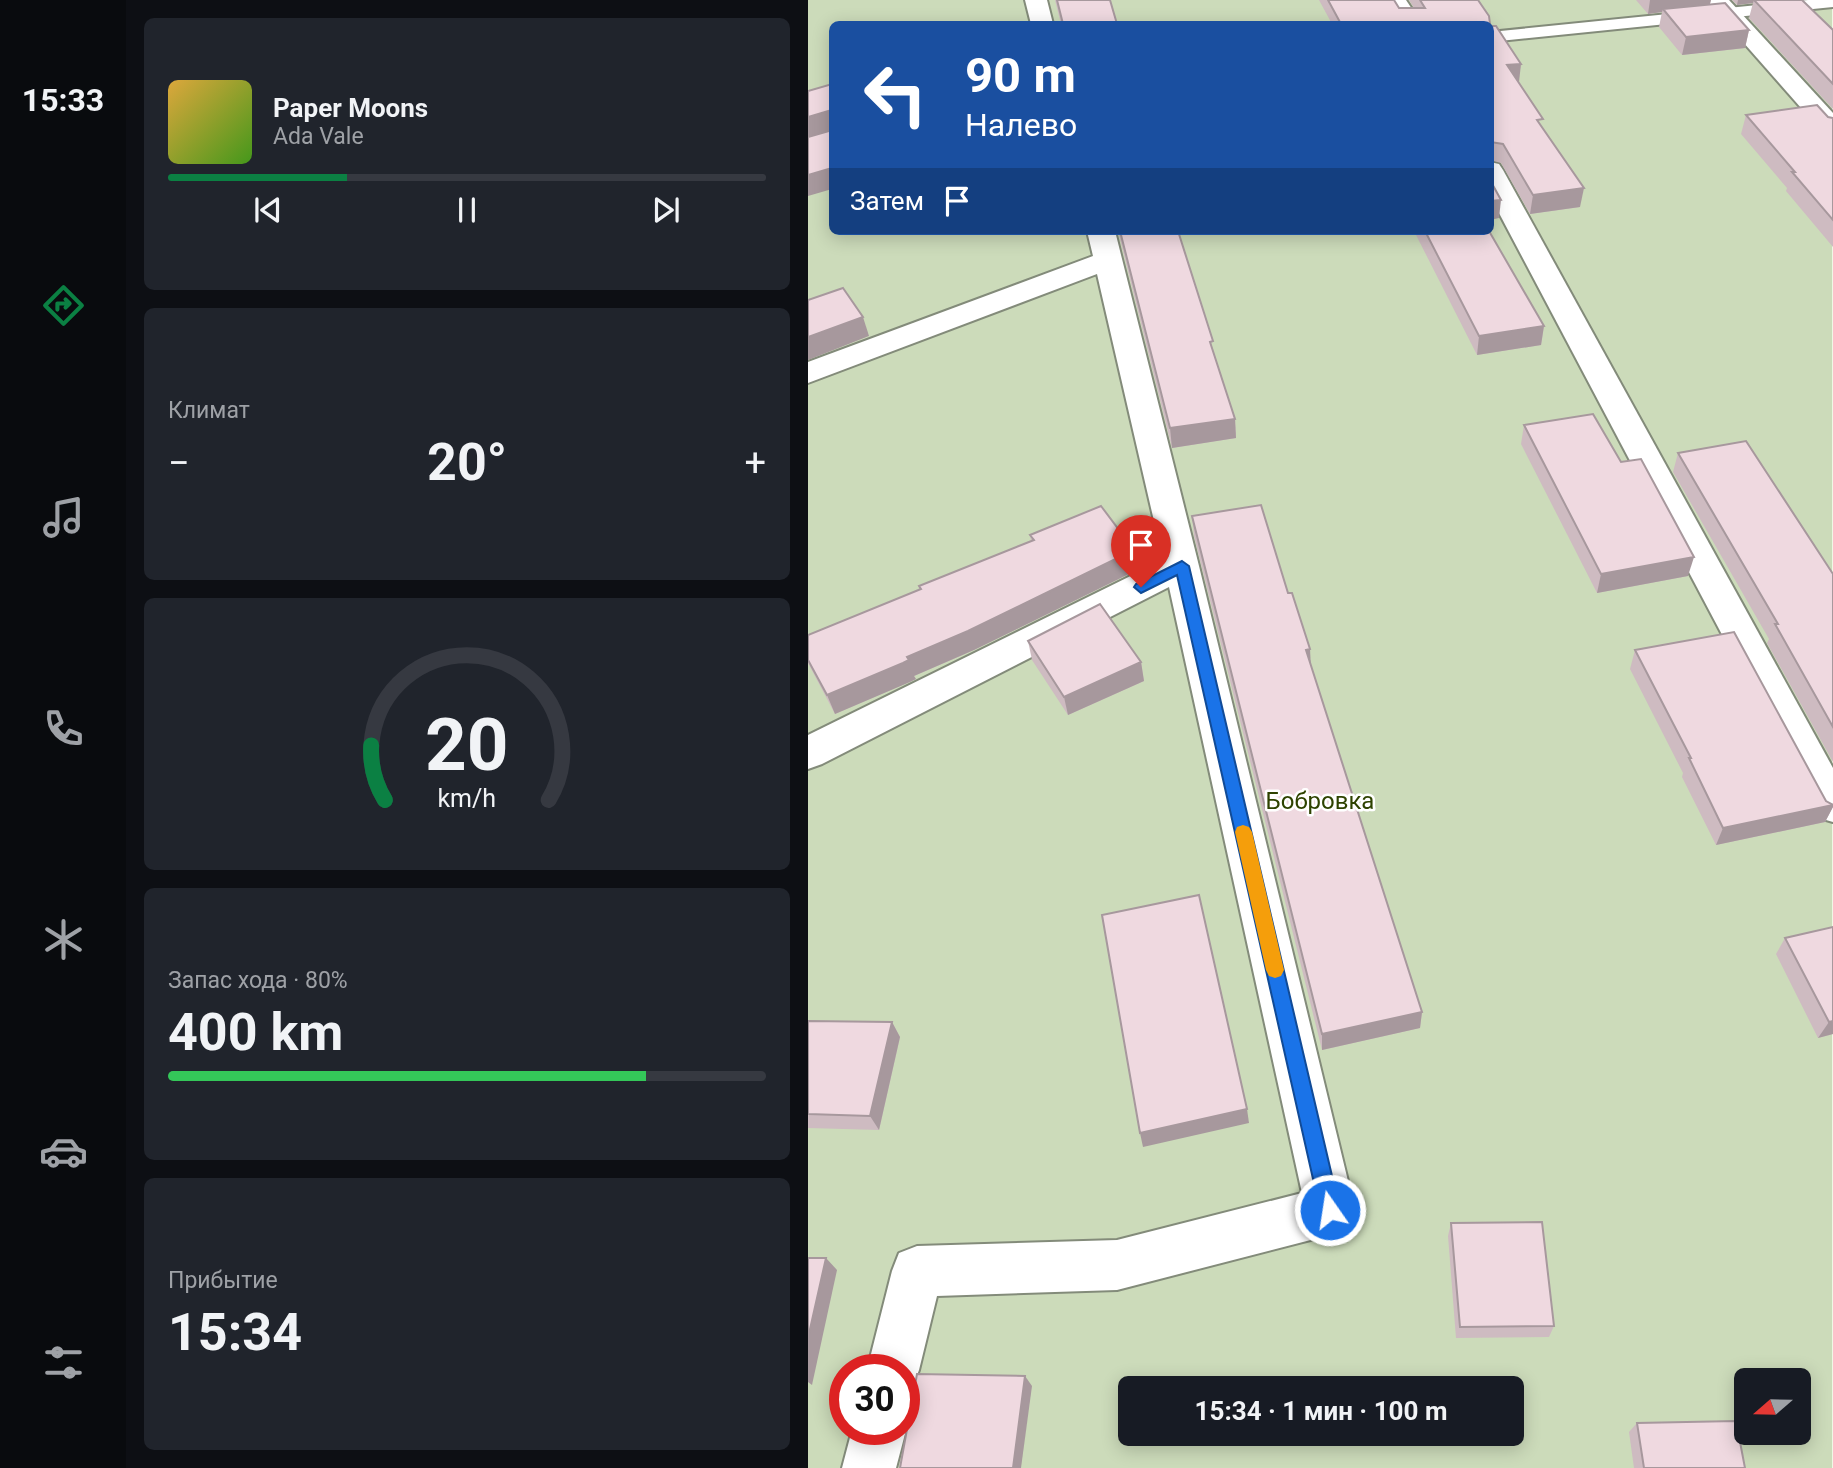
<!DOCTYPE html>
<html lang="ru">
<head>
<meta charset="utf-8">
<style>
	:root { --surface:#171b24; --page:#20242c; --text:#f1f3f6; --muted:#9ea1a6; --line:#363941; --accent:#0b8043 }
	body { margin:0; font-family:Roboto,sans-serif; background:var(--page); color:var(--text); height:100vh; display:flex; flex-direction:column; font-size:26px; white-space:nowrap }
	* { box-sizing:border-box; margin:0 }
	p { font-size:23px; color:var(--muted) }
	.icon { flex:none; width:38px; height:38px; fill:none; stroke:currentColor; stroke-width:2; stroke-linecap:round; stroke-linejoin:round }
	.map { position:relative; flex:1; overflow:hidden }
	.sheet { display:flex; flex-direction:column; gap:18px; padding:18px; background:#0d0f14; width:682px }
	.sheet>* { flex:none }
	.hud { position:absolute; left:21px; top:21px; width:665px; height:214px; border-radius:10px; box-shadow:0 4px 18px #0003; background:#1a4fa0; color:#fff; overflow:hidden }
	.needle { width:46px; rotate:250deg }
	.buttons { position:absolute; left:926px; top:1368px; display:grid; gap:14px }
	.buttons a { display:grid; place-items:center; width:77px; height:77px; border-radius:10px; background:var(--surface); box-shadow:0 4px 18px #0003; font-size:35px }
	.speed { position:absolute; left:21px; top:1354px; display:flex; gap:14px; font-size:35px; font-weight:700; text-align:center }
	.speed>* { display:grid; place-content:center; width:91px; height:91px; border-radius:50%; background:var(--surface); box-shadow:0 4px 18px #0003; line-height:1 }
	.speed .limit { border:10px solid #d22; background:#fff; color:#111 }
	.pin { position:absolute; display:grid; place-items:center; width:60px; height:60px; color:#fff; margin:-72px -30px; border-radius:50% 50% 50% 0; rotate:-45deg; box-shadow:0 0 7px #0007 }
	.pin .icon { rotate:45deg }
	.me { position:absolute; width:77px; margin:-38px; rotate:347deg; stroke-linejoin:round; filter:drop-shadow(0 0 5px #0008) }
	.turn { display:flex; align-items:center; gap:24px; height:147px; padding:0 21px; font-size:32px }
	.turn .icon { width:91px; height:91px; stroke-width:2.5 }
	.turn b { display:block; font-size:49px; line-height:60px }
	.then { display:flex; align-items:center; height:66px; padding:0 21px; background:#0003; gap:14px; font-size:26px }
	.big { font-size:52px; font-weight:700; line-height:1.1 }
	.sheet .tile { flex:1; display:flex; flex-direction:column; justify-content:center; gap:10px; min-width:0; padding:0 24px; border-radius:10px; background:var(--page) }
	.sheet .dial { align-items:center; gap:0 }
	.dial svg { height:182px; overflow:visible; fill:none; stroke:var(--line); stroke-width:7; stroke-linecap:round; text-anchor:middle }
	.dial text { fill:var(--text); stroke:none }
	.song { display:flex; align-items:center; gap:21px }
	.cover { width:84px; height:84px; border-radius:10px; background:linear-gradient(135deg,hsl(40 70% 55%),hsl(100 70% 35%)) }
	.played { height:7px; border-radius:4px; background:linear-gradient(90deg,var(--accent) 30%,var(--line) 30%) }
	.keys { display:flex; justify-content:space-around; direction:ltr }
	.heat { display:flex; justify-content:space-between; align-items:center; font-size:38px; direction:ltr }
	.charge { height:10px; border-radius:5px; background:linear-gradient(90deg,#34c759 80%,var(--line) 0) }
	.trip { position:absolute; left:310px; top:1376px; width:406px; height:70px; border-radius:10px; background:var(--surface); box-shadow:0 4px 18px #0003; font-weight:700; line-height:70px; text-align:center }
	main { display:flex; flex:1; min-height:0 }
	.tabs { display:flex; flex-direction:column; width:126px; justify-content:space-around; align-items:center; background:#090b0e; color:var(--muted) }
	.tabs .icon { width:49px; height:49px }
	.tabs .current { color:var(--accent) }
	.tabs b { font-size:32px; color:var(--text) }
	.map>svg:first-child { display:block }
	.green { fill:#ccdbba; fill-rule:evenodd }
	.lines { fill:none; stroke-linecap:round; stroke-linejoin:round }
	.lane-casing { stroke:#838b7a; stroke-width:4 }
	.street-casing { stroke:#838b7a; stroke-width:4 }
	.lane { fill:#fff; fill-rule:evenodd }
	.street { fill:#fff; fill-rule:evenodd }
	.wall { fill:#cebbc1 }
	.shaded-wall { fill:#a7989d }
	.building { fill:#efd9e0; stroke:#a7989d; stroke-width:2 }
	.route { fill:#1a73e8; stroke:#114b97; stroke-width:2 }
	.slow { fill:#f59e0b }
	.labels { text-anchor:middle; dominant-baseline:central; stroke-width:5; stroke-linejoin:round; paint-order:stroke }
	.park-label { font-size:24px; fill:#2e4200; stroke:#fff }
</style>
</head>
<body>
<main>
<nav class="tabs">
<b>15:33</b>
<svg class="icon current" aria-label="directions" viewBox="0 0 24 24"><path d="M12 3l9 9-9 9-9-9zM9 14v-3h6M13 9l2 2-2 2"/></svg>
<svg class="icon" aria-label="music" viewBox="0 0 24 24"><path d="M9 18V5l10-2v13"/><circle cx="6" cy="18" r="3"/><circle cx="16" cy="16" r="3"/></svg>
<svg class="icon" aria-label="phone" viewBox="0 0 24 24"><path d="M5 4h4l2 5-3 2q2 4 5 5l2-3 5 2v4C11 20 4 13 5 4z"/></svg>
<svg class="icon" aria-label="climate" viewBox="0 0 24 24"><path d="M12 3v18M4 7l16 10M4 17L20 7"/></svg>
<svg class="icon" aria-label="car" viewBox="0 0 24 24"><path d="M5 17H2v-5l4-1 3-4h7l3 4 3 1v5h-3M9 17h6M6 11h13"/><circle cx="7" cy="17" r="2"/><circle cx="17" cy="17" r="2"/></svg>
<svg class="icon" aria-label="filters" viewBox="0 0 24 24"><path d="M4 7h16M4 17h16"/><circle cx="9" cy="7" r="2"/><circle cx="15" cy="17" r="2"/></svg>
</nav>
<section class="sheet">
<div class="tile">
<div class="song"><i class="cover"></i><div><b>Paper Moons</b><p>Ada Vale</p></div></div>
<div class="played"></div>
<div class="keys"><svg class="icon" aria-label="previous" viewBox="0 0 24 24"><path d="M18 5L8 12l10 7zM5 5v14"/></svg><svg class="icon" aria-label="pause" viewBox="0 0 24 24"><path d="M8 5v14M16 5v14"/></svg><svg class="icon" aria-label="next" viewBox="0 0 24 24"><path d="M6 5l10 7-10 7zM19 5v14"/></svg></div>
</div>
<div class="tile"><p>Климат</p>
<div class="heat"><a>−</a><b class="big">20°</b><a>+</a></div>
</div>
<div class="tile dial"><svg viewBox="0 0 100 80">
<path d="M14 69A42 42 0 1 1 86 69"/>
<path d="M14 69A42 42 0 0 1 8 45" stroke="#0b8043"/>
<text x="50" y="56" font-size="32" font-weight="700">20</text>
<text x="50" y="72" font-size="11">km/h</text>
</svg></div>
<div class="tile"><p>Запас хода · 80%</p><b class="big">400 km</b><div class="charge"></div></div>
<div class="tile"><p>Прибытие</p><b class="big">15:34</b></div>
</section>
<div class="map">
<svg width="1025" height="1468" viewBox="0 0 1025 1468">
	<rect width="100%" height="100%" fill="#f0f8e5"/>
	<path class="green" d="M0 0H1024V1468H0ZM24 24H682V231H24ZM37 1370H96V1430H37ZM938 1381H990V1433H938ZM322 1388H704V1433H322Z"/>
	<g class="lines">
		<defs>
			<path id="lane" d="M1000 0H1025V7L682 42V32Z"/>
			<g id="street">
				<path d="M217 0H239L245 24H223Z"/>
				<path d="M576 0H598L614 24H592Z"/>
				<path d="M898 0H921L1025 113V136L1016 134Z"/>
				<path d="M682 162 691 164 695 170 1025 768V822L1011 818 682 196Z"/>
				<path d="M279 231H307L391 566 547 1210 539 1227 522 1235 309 1290 129 1296 111 1370 104 1389 96 1392V1370H59L84 1271 91 1253 109 1246 309 1240 494 1193 361 587 14 764 0 769V735L355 560 289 274 0 383V362L285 256Z"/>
				<path d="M96 1426 98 1430 88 1468H34L44 1430H96Z"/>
			</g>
		</defs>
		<use href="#lane" class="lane-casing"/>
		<use href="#street" class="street-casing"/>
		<use href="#lane" class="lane"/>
		<use href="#street" class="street"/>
	</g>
	<g class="wall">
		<path d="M247 0H302L309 24H253Z"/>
		<path d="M511 0H586L591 8H606L601 0H670L682 24H524Z"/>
		<path d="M828 0H903L902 4 941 30 937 48 874 55 851 27 854 12 840 14Z"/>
		<path d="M924 0H994L1025 30V109L941 18 945 3 929 5Z"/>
		<path d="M682 26 713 64 710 82 734 127 772 207 722 214 693 163 682 160Z"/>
		<path d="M938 115 1020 117 1025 118V247L978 191 979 188 933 134Z"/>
		<path d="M310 231H370L406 353 427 419 428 438 364 448Z"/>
		<path d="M606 231H681L736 326 733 345 669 355Z"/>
		<path d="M716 425 813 462 880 576 789 593 713 444Z"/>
		<path d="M870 453 1025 574V762L959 643 961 639 865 472Z"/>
		<path d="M384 516 480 593 502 649V665L614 1012 612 1028 514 1050 386 536Z"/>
		<path d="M222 535 329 570 166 650 106 676 108 679 27 714 0 663V635L112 590 111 586 223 541Z"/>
		<path d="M220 641 333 662 336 681 260 715 224 660Z"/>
		<path d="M827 650 1018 801 1025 804V807L1017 822 908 845 874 777 875 773 822 669Z"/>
		<path d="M1025 927V1034L1010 1038 968 954 977 938Z"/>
		<path d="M0 1021 84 1022 92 1037 71 1130 0 1128Z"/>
		<path d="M643 1223 746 1326 741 1337 648 1338 640 1236Z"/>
		<path d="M829 1423 937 1468H826L821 1432Z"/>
	</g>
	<g class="shaded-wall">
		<path d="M842 0H903L901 7 855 9 854 12 840 14Z"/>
		<path d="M930 0H972H946L945 3 929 5Z"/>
		<path d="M941 30 937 48 874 55 878 37Z"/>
		<path d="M713 64 711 82 697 83 699 65Z"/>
		<path d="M20 111 24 130 0 138V117Z"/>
		<path d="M24 168V189L0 196V175Z"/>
		<path d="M776 188 772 207 722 214 725 195Z"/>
		<path d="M693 200 691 218 682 220V201Z"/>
		<path d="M55 317 61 336 0 360V337Z"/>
		<path d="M736 326 733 345 669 355 671 336Z"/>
		<path d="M427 419 428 438 364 448 362 428Z"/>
		<path d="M326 550 329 570 166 650 106 676 108 679 102 682 27 714 19 695Z"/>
		<path d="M886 557 880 576 789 593 793 574Z"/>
		<path d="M502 649 503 668 498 650Z"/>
		<path d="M333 662 336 681 260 715 256 697Z"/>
		<path d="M1025 805V807L1017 822 908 845 915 828Z"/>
		<path d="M614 1012 612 1028 514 1050V1034Z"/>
		<path d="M1025 1021V1034L1010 1038 1021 1022Z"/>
		<path d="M84 1022 92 1037 71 1130 62 1116Z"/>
		<path d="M439 1109 441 1123 335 1147 332 1133Z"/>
		<path d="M18 1258 29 1270 4 1385 0 1382V1338Z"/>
		<path d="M217 1376 224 1386 213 1468H205Z"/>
	</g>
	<g class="building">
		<path d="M249 0H302L309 24H255Z"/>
		<path d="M520 0H586L591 8H617L612 0H670L681 16 682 24H533Z"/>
		<path d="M946 0H994L1025 30V84Z"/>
		<path d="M917 3 941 30 878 37 855 9Z"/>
		<path d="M682 26H688L713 64 699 65 735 119 729 120 776 188 725 195 695 144 682 142Z"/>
		<path d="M24 84V168L0 175V137L21 131 20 111 0 117V91Z"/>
		<path d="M1009 105 1020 117 1025 118V220L984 172H987L938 115Z"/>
		<path d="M682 180 693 200 682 201Z"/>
		<path d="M312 231H370L405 341 402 342 427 419 362 428Z"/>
		<path d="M617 231H681L736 326 671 336Z"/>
		<path d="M35 288 55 317 0 337V300Z"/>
		<path d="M785 414 813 462 833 459 886 557 793 574 716 425Z"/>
		<path d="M938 441 1025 574V727L967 624H970L870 453Z"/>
		<path d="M453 505 480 593H484L502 649 498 650 614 1012 514 1034 384 516Z"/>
		<path d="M293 506 326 550 160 631 99 657 101 660 95 663 19 695 0 660V635L113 589 111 586 226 540 222 535Z"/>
		<path d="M292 604 333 662 256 697 220 641Z"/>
		<path d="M926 632 1018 801 1025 805 915 828 881 758H883L827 650Z"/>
		<path d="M391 895 439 1109 332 1133 294 915Z"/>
		<path d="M1025 927V1021L1021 1022 977 938Z"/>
		<path d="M0 1021 84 1022 62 1116 0 1114Z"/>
		<path d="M734 1222 746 1326 652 1327 643 1223Z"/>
		<path d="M0 1258H18L0 1338Z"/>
		<path d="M109 1374 217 1376 205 1468H92Z"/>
		<path d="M928 1421 937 1468H836L829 1423Z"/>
	</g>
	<path class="route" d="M374 561 381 566 532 1210 529 1217 522 1220 515 1217 512 1210 369 575 333 593 326 587 328 584Z"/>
	<path class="slow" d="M435 825 441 827 444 832 476 970 473 976 467 978 461 976 458 970 427 832 429 827Z"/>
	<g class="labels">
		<g class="park-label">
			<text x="512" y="801">Бобровка</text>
		</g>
	</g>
</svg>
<div class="buttons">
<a><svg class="needle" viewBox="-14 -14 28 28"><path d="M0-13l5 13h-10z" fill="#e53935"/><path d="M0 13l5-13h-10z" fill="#9ea1a6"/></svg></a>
</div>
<div class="speed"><div class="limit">30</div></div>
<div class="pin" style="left:333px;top:587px;background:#d93025"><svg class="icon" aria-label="arrive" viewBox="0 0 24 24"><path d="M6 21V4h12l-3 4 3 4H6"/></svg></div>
<svg class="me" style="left:522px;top:1210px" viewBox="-20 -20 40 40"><circle r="17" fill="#1a73e8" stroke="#fff" stroke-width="3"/><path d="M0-11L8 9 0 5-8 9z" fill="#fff"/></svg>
<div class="trip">15:34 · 1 мин · 100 m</div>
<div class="hud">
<div class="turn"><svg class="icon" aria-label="left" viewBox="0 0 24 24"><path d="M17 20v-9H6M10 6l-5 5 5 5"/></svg><div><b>90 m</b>Налево</div></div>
<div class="then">Затем<svg class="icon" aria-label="arrive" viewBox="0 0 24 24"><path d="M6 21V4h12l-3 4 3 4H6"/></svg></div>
</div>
</div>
</main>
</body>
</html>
